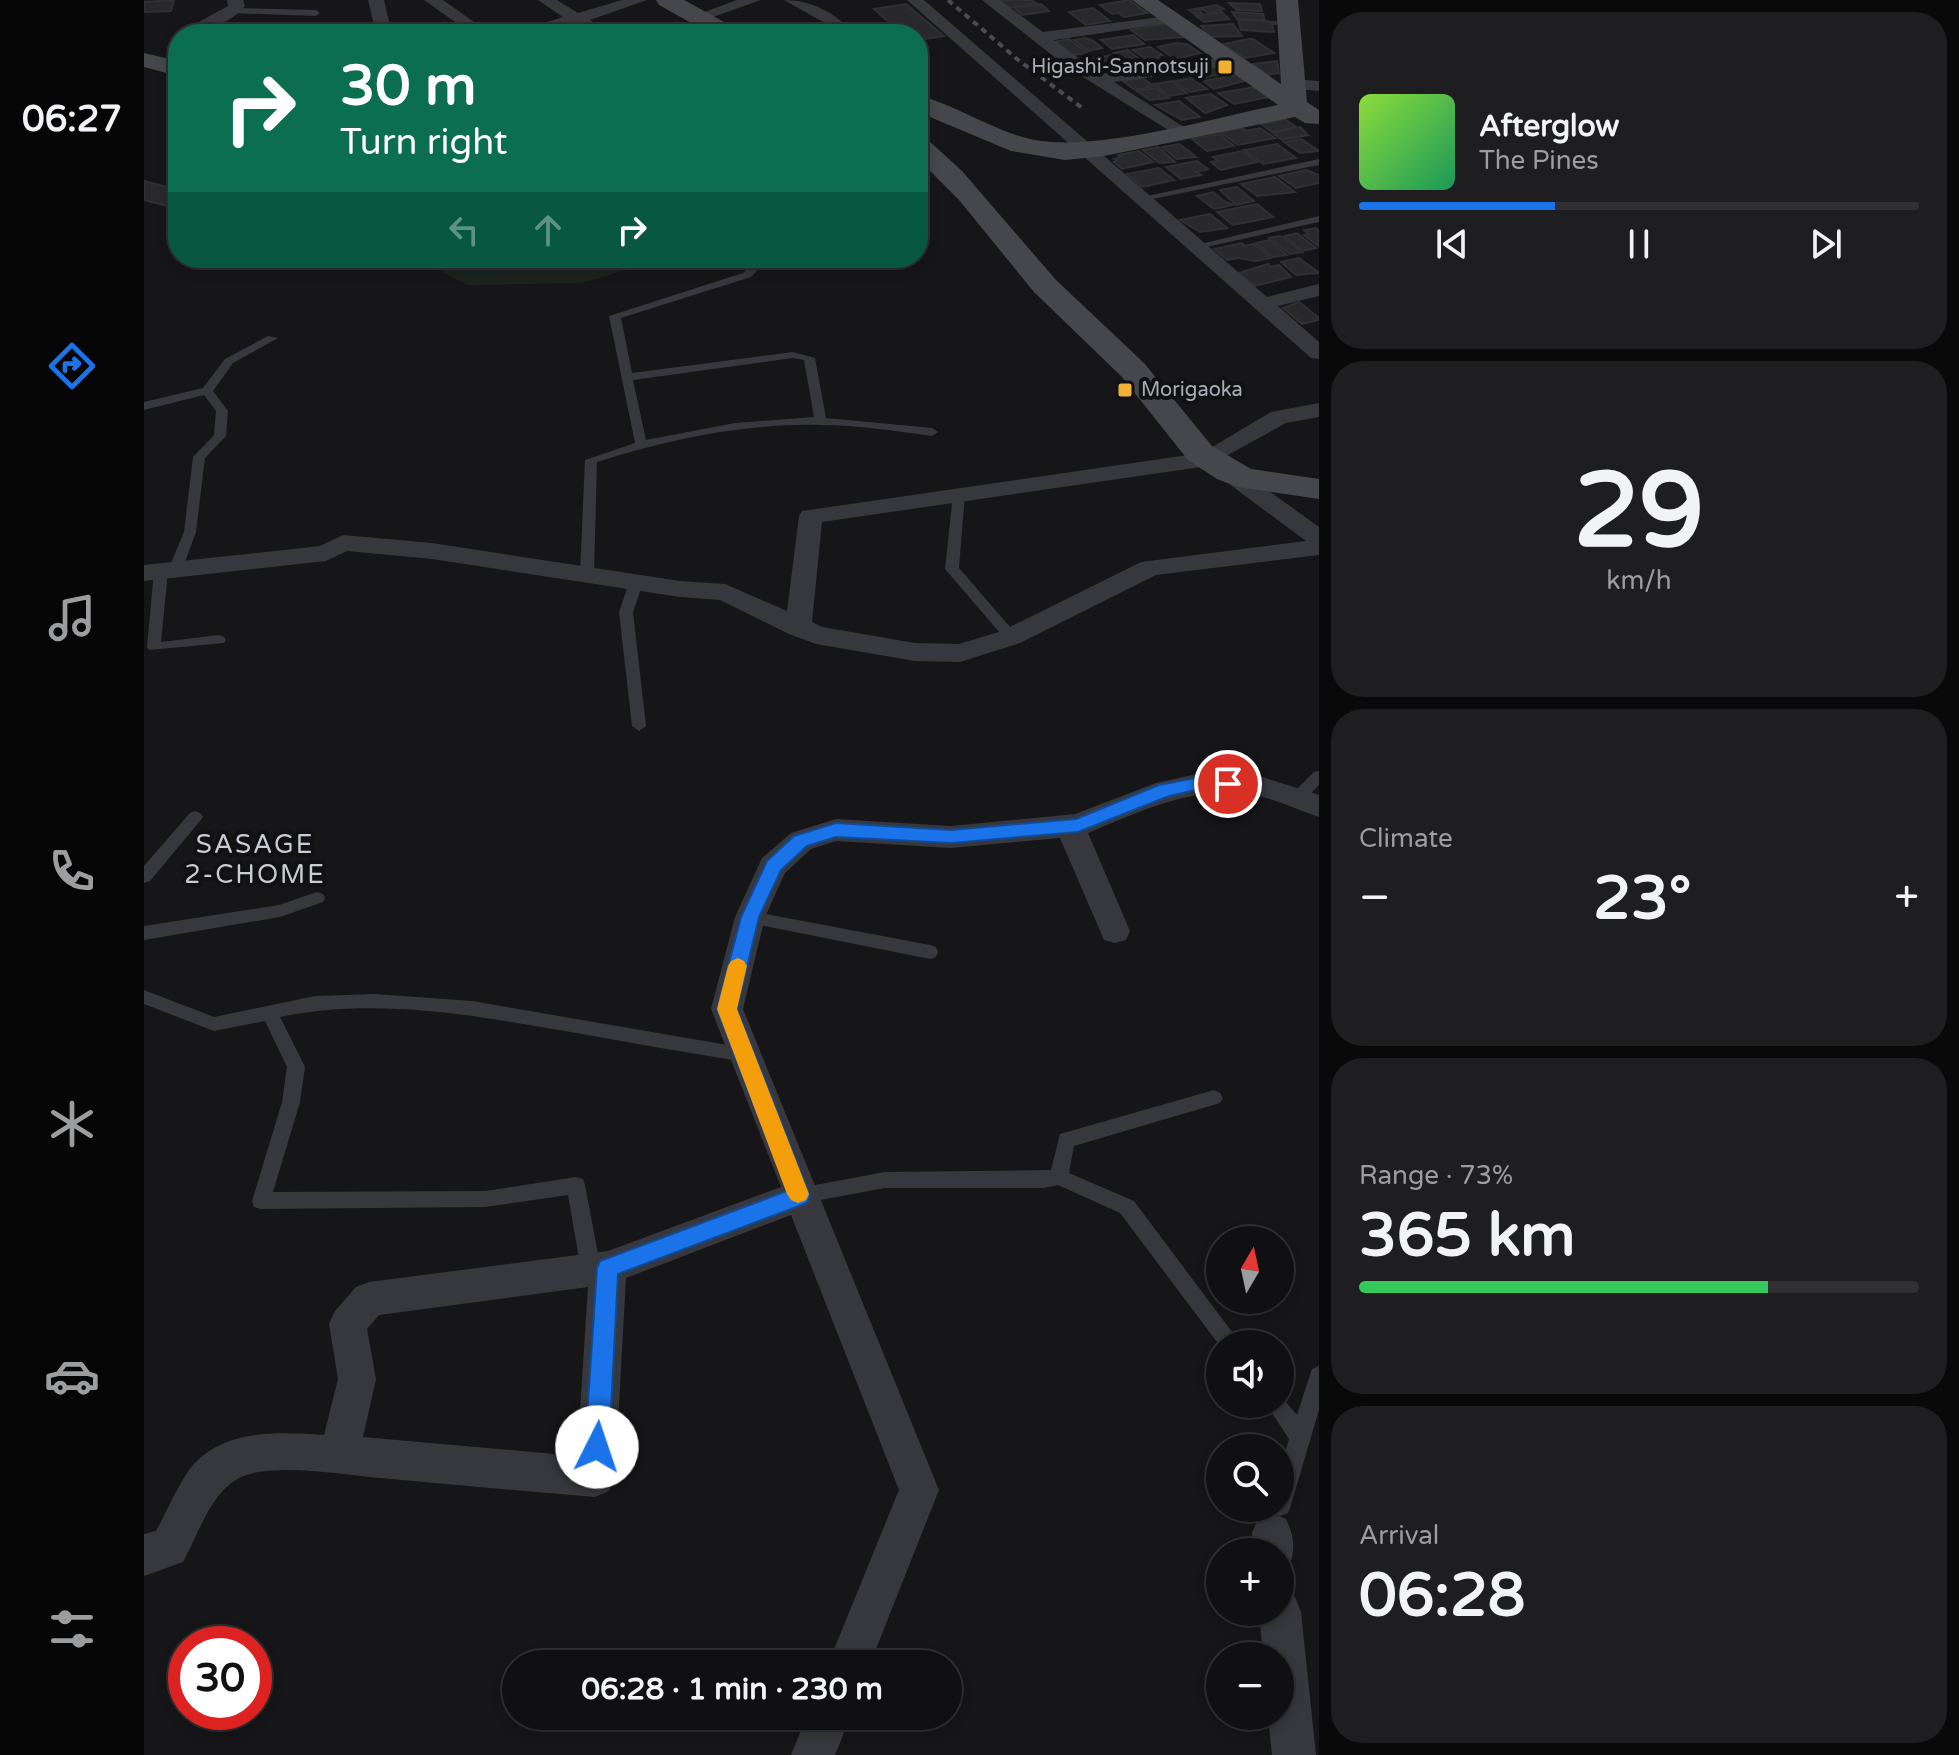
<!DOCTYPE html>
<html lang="en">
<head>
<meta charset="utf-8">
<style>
	:root { --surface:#101012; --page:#1e1e20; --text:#f1f3f6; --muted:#9c9d9f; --line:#303032; --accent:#1a73e8 }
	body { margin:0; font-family:"Varela Round",sans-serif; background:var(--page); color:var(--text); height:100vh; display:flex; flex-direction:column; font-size:30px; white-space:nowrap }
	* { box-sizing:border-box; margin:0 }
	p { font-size:26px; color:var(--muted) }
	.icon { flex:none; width:44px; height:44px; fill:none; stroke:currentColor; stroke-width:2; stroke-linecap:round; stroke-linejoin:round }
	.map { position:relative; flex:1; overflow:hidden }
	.drawer { display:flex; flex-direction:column; gap:12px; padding:12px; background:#09090a; width:640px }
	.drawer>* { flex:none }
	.banner { position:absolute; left:24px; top:24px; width:760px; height:244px; border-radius:32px; box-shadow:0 4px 12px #0003,0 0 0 2px var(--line); background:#0b6e4f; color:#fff; overflow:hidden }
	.needle { width:52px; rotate:9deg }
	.buttons { position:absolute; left:1062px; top:1226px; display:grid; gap:16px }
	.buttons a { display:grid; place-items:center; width:88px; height:88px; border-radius:50%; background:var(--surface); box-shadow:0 4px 12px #0003,0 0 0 2px var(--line); font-size:40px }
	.speed { position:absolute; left:24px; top:1626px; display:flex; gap:16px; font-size:40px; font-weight:700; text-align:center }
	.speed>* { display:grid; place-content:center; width:104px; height:104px; border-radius:50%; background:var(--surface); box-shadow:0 4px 12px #0003,0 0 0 2px var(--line); line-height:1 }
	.speed .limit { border:12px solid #d22; background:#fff; color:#111 }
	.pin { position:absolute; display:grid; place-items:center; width:68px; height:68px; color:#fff; margin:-34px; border:4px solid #fff; border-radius:50%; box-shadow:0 2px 8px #0007 }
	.me { position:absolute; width:88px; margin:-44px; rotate:4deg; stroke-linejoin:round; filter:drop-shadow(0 0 6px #0008) }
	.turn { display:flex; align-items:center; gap:28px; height:168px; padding:0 40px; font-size:36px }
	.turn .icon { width:104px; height:104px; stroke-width:2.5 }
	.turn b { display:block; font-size:56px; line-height:68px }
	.lanes { display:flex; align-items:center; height:76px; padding:0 40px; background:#0003; justify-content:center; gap:40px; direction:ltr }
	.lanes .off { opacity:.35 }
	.big { font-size:60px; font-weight:700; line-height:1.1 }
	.drawer .widget { flex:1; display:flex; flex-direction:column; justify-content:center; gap:12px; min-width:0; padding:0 28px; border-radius:32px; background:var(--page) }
	.drawer .dial { align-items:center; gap:0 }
	.dial b { font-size:104px; line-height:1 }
	.song { display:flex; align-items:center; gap:24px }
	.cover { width:96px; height:96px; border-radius:12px; background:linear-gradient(135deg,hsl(90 70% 55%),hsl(150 70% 35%)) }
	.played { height:8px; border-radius:4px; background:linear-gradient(90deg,var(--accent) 35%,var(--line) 35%) }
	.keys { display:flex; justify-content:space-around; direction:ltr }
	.heat { display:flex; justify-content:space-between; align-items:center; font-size:44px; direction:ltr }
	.charge { height:12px; border-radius:6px; background:linear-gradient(90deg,#34c759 73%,var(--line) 0) }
	.trip { position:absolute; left:358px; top:1650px; width:460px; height:80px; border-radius:40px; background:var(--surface); box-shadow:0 4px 12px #0003,0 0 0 2px var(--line); font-weight:700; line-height:80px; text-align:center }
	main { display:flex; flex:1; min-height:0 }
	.menu { display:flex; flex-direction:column; width:144px; justify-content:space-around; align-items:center; background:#060607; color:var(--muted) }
	.menu .icon { width:56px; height:56px }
	.menu .current { color:var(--accent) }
	.menu b { font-size:36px; color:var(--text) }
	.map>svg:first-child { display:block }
	.green { fill:#1c231d }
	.building { fill:#29292c; stroke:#303034; stroke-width:2 }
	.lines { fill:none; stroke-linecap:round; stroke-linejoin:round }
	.lane { fill:#37383d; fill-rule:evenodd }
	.street { fill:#37383d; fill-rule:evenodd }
	.secondary { fill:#45474d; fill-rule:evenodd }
	.rail { stroke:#4a4c52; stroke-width:4; stroke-dasharray:6 5; stroke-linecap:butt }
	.route { fill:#1a73e8; stroke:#114b97; stroke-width:2 }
	.slow { fill:#f59e0b }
	.poi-dot { fill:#f2b134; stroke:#111113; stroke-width:3 }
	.labels { text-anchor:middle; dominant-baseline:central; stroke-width:8; stroke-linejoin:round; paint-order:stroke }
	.far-poi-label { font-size:20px; fill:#a8adb8; stroke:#111113; text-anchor:end }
	.neighbourhood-label { font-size:26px; letter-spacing:2px; fill:#c9ccd4; stroke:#111113 }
</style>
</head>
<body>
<main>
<nav class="menu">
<b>06:27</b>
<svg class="icon current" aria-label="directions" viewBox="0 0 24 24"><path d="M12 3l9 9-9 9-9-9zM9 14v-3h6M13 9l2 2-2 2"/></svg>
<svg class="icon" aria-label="music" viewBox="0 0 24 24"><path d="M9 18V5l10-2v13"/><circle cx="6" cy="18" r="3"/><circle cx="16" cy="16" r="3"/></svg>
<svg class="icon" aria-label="phone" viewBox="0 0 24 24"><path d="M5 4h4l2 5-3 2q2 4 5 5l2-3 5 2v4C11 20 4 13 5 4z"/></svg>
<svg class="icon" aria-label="climate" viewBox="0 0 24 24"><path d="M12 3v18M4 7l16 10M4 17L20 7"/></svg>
<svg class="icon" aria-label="car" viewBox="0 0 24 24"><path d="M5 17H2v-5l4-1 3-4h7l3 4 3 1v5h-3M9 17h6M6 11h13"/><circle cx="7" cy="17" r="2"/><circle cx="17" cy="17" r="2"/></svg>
<svg class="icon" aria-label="filters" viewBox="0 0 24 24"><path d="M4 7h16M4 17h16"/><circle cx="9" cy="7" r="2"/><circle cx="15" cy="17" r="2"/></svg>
</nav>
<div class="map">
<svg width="1175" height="1755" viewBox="0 0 1175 1755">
	<rect width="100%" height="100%" fill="#161618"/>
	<path class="green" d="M272 258H560L552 262 496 266 438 283 323 285Z"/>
	<g class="building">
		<path d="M30 0 27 11 0 12V2Z"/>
		<path d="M858 0H887L892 3 864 8 854 1Z"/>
		<path d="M985 0 1003 13 980 17 975 13 968 14 956 5Z"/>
		<path d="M1085 3 1116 4 1118 11 1093 10Z"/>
		<path d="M762 4 800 36 774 40V34H758L730 9Z"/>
		<path d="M897 4 905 11 878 15 870 8Z"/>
		<path d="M1073 5 1080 9 1064 13 1059 9 1055 10 1058 13 1051 14 1045 10Z"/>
		<path d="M949 8 966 21 942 25 925 12Z"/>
		<path d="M1078 12 1085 19 1060 22 1052 16Z"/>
		<path d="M1088 12 1119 14 1121 20 1093 19Z"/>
		<path d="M1094 20 1132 22 1133 24H1128L1130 32 1097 30Z"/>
		<path d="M1021 24 1040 37 1001 40 987 30Z"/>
		<path d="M1089 24 1098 36 1065 37 1057 26Z"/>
		<path d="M227 26 229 34H134L137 27Z"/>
		<path d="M989 35 1000 44 968 49 957 40Z"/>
		<path d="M940 38 948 40 958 48 944 51 930 40Z"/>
		<path d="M925 39 943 53 928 55 910 42Z"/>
		<path d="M1105 39H1109L1130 53 1101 58 1080 44Z"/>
		<path d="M1032 43 1043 44 1056 53 1031 59 1014 47Z"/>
		<path d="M1006 47 1018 55 1013 56 1018 60 1006 62 989 50Z"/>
		<path d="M984 50 998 61 1001 64 988 66 970 53Z"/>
		<path d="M968 55 981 65 951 69 939 60Z"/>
		<path d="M1133 61 1135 73 1123 75 1109 64Z"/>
		<path d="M1075 65 1084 72 1056 79 1044 70Z"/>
		<path d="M1092 75 1100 81 1070 89 1059 81Z"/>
		<path d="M998 78 1010 86 991 90 979 81Z"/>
		<path d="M1047 78 1063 89 1046 92 1031 81Z"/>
		<path d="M1028 81 1043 93 1025 96 1010 84Z"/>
		<path d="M1111 87 1125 97 1090 104 1074 93Z"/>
		<path d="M1012 88 1025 98 1006 100 993 91Z"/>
		<path d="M1067 94 1083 105 1061 113 1042 98Z"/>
		<path d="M1035 101 1056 117 1038 120 1011 105Z"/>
		<path d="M1141 119 1152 127 1128 132 1117 124Z"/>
		<path d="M1156 127 1164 135 1138 140 1129 133Z"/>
		<path d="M1098 128 1102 131 1116 128 1131 138 1094 145 1076 132Z"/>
		<path d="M1075 134 1090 146 1063 151 1048 139Z"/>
		<path d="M1157 139 1175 151 1156 153 1140 142Z"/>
		<path d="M1035 144 1045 151 1052 157 1033 159 1018 147Z"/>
		<path d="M1133 144 1152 158 1119 164 1100 150Z"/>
		<path d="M1014 147 1031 162 1015 163 999 150Z"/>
		<path d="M995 151 1009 162 978 169 970 162 973 161 970 159 977 157 974 155Z"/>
		<path d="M1098 151 1113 162 1077 170 1067 162 1075 161 1069 157Z"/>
		<path d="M1053 161 1064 169 1052 172 1057 175 1037 179 1022 167Z"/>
		<path d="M1015 168 1030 180 998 187 983 174Z"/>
		<path d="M1162 170 1175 175V183L1152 188 1135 176Z"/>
		<path d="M1131 177 1151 192 1113 196 1097 184Z"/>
		<path d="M0 181 34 190V209L0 200Z"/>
		<path d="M1093 187 1110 201 1092 205 1076 190Z"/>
		<path d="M1069 192 1080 201 1089 205 1070 209 1053 196Z"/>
		<path d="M1113 204 1129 217 1089 225 1073 212Z"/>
		<path d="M1066 214 1083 228 1056 232 1036 220Z"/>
		<path d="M1172 228 1175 231 1174 246 1160 235 1165 234 1160 230Z"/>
		<path d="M1153 233 1172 248 1159 251 1141 236Z"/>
		<path d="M1136 236 1141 238 1158 252 1146 254 1125 238Z"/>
		<path d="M1125 240 1143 255 1129 257 1112 243Z"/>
		<path d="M1098 243 1101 246 1110 244 1127 258 1112 261 1094 258 1083 260 1070 249Z"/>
		<path d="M1155 258 1175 273 1152 275 1137 262Z"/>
		<path d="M1124 264 1127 267 1135 265 1147 277 1111 286 1095 273Z"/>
		<path d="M1155 302 1175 318V320L1158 324 1139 308Z"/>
	</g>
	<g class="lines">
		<g class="lane">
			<path d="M88 8 172 10 176 13 172 16 85 13V9Z"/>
			<path d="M1175 159V165L999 201 994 198Z"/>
			<path d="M1175 216V222L1053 249 1048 246Z"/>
			<path d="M614 258H625L607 277 477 318 488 373 649 352 671 358 682 418 788 428 794 432 788 436C751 431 714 425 677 425 601 423 525 439 453 462L450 574 443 578 438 577 436 574 441 460 491 443 465 316 599 273ZM649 358 660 360 670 417 591 423 502 440 489 380Z"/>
			<path d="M124 336 134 338 89 363 69 391 84 411 82 436 61 458 52 532 38 570 36 573H26L24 570 40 532 49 457 70 435 72 411 60 395 0 410V402L59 388 81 359Z"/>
			<path d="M815 490 821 494 815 568 872 634 874 637 872 640H862L801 569 809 494Z"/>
			<path d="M17 567 24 571 17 642 75 635 80 637 82 640 80 643 5 650 3 647 10 571Z"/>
			<path d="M492 579 499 583 489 612 502 726 495 731 488 726 475 612 485 583Z"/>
			<path d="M1175 771V785L1157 803H1147L1144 799 1147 795 1170 772Z"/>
			<path d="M51 811 56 813 59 817 56 821 6 881 0 883V866L46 813Z"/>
			<path d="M173 892 179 894 181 898 179 902 136 917 0 940V926L135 905Z"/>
			<path d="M606 911 786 945 792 947 794 952 792 957 786 959 606 923 600 922 598 917 600 912Z"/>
			<path d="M0 990 70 1017 171 996 231 994 328 1001 601 1048 607 1050 610 1055 607 1060 601 1062C539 1052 477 1041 415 1030 323 1014 228 998 136 1017L161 1067 156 1102 129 1192 341 1191 432 1177 439 1179 441 1185 457 1270 454 1276 447 1279 440 1276 437 1270 424 1195 341 1207 117 1209 110 1207 108 1201 138 1102 143 1067 121 1021 70 1031 0 1004Z"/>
			<path d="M1070 1090 1076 1093 1079 1098 1076 1103 930 1146 925 1173 990 1201 1097 1344 1076 1346 976 1213 914 1185 900 1188H741L655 1204 648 1202 646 1196 648 1190 655 1188 741 1172 907 1170 916 1134Z"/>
			<path d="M1175 1366V1410L1147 1505 1144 1513 1136 1516 1128 1513 1127 1508H1136V1470L1145 1439 1122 1404H1136V1395L1153 1415 1168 1369Z"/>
		</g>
		<g class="street">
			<path d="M83 0H99L101 6C87 23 60 34 39 34L40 30 84 6Z"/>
			<path d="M224 0H240L248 34H232Z"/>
			<path d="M280 0H299L347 34H328Z"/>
			<path d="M394 0H413L434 13 478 0H503L446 20 466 34H447L431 24 397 34H372L374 31 419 17Z"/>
			<path d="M593 0H617L555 22 547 17Z"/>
			<path d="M640 0C668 0 692 13 710 34H693L681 23Z"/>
			<path d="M763 0H780L1123 297 1175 284V296L1134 306 1175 342V359L1167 358Z"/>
			<path d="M838 0H856L899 32 1032 15V21L1026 23 910 40 957 74 1087 56 1095 61 1087 66 970 82 1043 129 1046 133 1037 138 923 67Z"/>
			<path d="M1149 79 1175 81V91L1143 88 1140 84 1143 80Z"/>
			<path d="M1175 403V417L1142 423 1064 466 678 522 668 622 678 627 771 643 815 644 858 631 997 562 1162 541 1077 478 1073 473 1077 468H1093L1175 527V555L1012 575 876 643 816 662 771 661 672 644 645 634 576 600 536 597 288 559 203 551 182 561 0 581V565L176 546 199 535 288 543 536 581 581 584 643 611 655 516 658 511 1058 453 1127 412Z"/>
			<path d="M1057 773 1112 775 1175 795V817C1154 810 1132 799 1110 795 1049 785 998 811 944 833L986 931 982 940 971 943 960 940 916 838 807 848 692 841 667 849 641 873 621 917 599 1009 795 1490 726 1664H684L755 1490 647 1215 482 1278 471 1477 465 1491 451 1497C380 1491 308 1485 237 1478 200 1475 130 1462 97 1477 67 1491 54 1535 39 1562L0 1576V1534L12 1531C23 1511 32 1489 45 1470 77 1428 134 1432 180 1435L194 1379 185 1324 191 1311 212 1287 225 1282 464 1251 637 1187 567 1009 591 917 618 858 647 833 692 819 807 826 931 814 1012 783ZM444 1287 433 1456 219 1437 232 1379 223 1329 235 1315Z"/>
			<path d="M1128 1513 1142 1519C1150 1536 1152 1549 1145 1567L1136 1570V1552H1109L1108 1533 1114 1519Z"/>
			<path d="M1136 1591 1151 1597 1157 1612 1172 1755H1128L1124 1716H1136V1656H1119L1115 1612H1136Z"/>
			<path d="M663 1716H707L691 1755H647Z"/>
		</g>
		<g class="secondary">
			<path d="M512 0H540L593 29 597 34H567L515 5Z"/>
			<path d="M988 0H1014L1137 84 1132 0H1154L1163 102 1175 110V124L1161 123 1151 117 960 156 921 160 867 151 774 112V95C811 105 845 128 882 138 944 155 1068 118 1134 105Z"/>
			<path d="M0 53 34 61V76L0 67Z"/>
			<path d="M774 137 783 139 818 171 912 280 1000 363 1068 446 1107 469 1175 479V499L1094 487 1073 479 1044 460 978 377 890 292 815 200 774 159Z"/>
		</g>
		<path class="rail" d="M804 0 873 59 941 110"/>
	</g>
	<path class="route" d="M1057 777 1084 778 1093 784 1084 790 1057 789 1025 796 934 832 807 843 692 837 663 846 637 870 615 917 593 1009 666 1196 663 1203 474 1274 465 1447 461 1455 453 1459 444 1455 441 1447 453 1268 456 1261 643 1191 573 1009 597 917 623 861 650 836 692 823 807 830 932 819 1015 785Z"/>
	<path class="slow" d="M594 958 600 961 603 966 593 1009 665 1194 662 1200 654 1203 647 1200 643 1194 573 1009 584 966 587 961Z"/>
	<g class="poi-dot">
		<rect x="1073" y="59" width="16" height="16" rx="4"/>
		<rect x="973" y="382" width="16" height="16" rx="4"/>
	</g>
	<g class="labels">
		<g class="far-poi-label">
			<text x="1065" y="67">Higashi-Sannotsuji</text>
			<text x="997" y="390" text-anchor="start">Morigaoka</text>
		</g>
		<g class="neighbourhood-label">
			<text x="111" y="844">SASAGE<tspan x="111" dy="30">2-CHOME</tspan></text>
		</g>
	</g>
</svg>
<div class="buttons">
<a><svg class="needle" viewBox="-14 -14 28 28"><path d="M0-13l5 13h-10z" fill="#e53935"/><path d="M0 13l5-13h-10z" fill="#9c9d9f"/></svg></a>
<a><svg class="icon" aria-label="sound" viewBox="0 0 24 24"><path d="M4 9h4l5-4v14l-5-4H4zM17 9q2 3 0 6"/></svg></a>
<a><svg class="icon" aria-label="search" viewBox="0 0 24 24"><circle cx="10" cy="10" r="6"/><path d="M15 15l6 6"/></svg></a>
<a>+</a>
<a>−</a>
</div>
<div class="speed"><div class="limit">30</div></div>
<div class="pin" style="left:1084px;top:784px;background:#d93025"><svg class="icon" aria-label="arrive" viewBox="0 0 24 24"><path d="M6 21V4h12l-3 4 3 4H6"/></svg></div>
<svg class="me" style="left:453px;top:1447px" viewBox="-20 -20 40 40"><circle r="19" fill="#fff"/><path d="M0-13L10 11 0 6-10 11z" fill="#1a73e8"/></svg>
<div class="trip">06:28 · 1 min · 230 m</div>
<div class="banner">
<div class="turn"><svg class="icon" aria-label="right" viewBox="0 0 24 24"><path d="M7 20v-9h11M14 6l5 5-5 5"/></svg><div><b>30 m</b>Turn right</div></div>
<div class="lanes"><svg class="icon off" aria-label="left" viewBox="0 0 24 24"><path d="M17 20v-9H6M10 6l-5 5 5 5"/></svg><svg class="icon off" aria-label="ahead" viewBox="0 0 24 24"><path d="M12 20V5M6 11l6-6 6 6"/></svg><svg class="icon" aria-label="right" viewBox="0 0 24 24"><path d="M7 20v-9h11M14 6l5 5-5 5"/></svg></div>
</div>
</div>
<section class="drawer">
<div class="widget">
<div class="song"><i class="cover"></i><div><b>Afterglow</b><p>The Pines</p></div></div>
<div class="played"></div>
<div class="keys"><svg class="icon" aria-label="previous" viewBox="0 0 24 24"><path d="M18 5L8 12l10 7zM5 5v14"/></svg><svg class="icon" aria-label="pause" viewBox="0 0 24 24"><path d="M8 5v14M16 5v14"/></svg><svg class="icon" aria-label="next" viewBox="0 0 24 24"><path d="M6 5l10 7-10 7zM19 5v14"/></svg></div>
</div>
<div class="widget dial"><b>29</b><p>km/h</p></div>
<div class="widget"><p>Climate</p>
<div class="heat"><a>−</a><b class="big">23°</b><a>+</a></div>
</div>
<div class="widget"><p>Range · 73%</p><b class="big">365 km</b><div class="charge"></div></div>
<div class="widget"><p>Arrival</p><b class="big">06:28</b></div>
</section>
</main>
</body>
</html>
